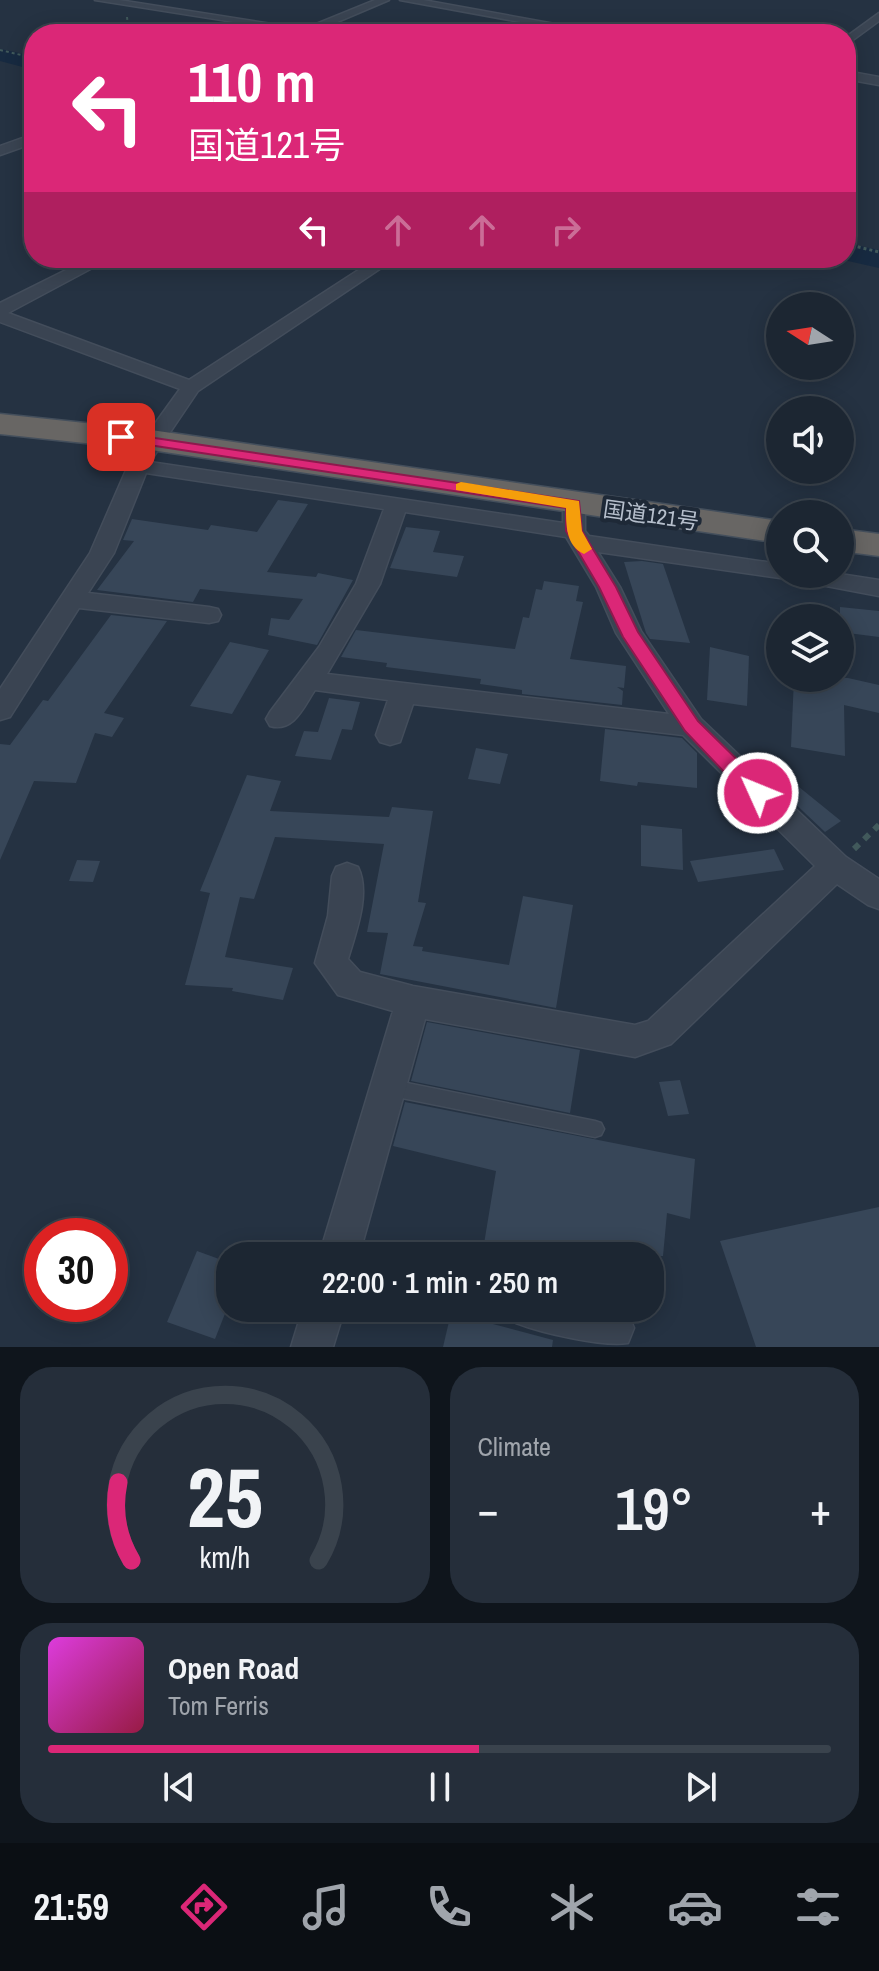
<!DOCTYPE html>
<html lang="en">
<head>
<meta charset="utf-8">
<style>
	:root { --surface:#1c2632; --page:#252e3a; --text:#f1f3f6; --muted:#a0a5ac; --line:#3a434d; --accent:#db2777 }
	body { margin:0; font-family:"Archivo Narrow","Noto Sans JP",sans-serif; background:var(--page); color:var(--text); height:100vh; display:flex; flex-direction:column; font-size:30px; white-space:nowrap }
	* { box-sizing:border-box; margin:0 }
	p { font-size:26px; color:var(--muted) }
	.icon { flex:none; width:44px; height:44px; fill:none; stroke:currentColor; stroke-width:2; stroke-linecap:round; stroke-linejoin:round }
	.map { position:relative; height:1347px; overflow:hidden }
	.panel { display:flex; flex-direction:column; gap:20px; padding:20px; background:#0f151c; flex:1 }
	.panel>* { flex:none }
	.top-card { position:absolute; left:24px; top:24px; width:832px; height:244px; border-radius:32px; box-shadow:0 4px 20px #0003,0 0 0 2px var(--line); background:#db2777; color:#fff; overflow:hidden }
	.needle { width:52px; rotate:282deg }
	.controls { position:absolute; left:766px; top:292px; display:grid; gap:16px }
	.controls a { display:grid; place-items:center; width:88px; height:88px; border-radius:50%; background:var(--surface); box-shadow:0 4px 20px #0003,0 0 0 2px var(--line); font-size:40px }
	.speed { position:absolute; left:24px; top:1218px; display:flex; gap:16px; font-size:40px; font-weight:700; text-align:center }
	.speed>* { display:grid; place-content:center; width:104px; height:104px; border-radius:50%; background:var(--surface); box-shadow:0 4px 20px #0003,0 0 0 2px var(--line); line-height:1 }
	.speed .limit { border:12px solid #d22; background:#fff; color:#111 }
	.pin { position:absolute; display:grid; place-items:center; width:68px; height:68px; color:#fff; margin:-34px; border-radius:16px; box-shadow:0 4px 12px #0006 }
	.me { position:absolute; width:88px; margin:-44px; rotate:314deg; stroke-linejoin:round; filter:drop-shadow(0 0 6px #0008) }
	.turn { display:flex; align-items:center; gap:28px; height:168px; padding:0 32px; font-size:36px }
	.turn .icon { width:104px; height:104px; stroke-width:2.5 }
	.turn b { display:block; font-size:56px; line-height:68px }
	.lanes { display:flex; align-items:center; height:76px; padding:0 32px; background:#0003; justify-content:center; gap:40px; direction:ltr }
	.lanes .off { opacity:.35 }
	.big { font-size:60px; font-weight:600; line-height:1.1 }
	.panel .widget { flex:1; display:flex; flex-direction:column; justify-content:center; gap:12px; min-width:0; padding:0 28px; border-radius:32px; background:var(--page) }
	.panel .dial { align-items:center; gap:0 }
	.dial svg { height:208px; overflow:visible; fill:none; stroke:var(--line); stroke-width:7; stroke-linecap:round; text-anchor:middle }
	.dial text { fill:var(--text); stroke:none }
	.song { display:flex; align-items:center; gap:24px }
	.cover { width:96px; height:96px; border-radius:12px; background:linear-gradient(135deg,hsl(300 70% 55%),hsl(340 70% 35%)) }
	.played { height:8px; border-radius:4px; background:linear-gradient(90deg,var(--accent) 55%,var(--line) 55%) }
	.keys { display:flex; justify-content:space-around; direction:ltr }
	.heat { display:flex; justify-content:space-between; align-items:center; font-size:44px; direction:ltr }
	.panel .tiles { flex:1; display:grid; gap:20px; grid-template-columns:1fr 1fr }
	.widget:last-child { grid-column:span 2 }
	.trip { position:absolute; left:216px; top:1242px; width:448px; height:80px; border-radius:32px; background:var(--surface); box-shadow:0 4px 20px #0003,0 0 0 2px var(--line); font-weight:600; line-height:80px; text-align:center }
	.tabs { display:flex; height:128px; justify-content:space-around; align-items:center; background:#0b0f14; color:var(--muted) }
	.tabs .icon { width:56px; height:56px }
	.tabs .on { color:var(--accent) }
	.tabs b { font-size:36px; color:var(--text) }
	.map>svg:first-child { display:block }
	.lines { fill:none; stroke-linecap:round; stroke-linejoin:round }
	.river { fill:#172a41; fill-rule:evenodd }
	.building { fill:#374658 }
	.service-casing { stroke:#434d5b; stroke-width:3 }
	.minor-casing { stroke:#434d5b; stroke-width:3 }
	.trunk-casing { stroke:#444f5c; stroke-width:3 }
	.path-far2 { stroke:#41595b; stroke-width:2; stroke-dasharray:3 3; stroke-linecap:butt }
	.path-far1 { stroke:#41595b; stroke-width:3; stroke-dasharray:3 3; stroke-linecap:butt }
	.path { stroke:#41595b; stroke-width:6; stroke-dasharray:7 7; stroke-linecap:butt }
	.service { fill:#3a4452; fill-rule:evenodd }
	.minor { fill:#3a4452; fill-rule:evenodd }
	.trunk { fill:#686664; fill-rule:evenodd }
	.route { fill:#db2777; stroke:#8e194d; stroke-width:2 }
	.slow { fill:#f59e0b }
	.labels { text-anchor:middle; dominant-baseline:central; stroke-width:8; stroke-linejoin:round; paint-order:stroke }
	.street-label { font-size:22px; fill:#b6bfcc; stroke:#1e2937 }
</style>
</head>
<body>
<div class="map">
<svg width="879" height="1347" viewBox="0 0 879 1347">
	<rect width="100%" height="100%" fill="#253242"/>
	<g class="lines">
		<g class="river">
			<path d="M0 49 34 56V70L0 61Z"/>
			<path d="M846 243 879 250V268L835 258H846Z"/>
		</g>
	</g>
	<g class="building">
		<path d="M278 500 308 504 267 572 316 577 318 573 353 580 317 645 268 635 271 618 289 620 303 599 200 589 193 602 97 590 134 541 123 540 132 519 208 530 211 525 257 532Z"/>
		<path d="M406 527 440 531 433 552 464 556 457 577 390 568Z"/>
		<path d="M642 561 663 564 690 643 650 639 646 633 624 562Z"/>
		<path d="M544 581 579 586 576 601 583 602 570 659 626 666 624 688 617 687 623 691 622 705 522 694V690L480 684 481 679 386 667 387 663 341 657 356 630 515 649 523 617 529 618 536 589 542 590Z"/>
		<path d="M840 607 879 611V637L840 632Z"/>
		<path d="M111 615 167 621 104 713 124 718 112 737 95 733 76 783 34 781 0 860V744L10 745 43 700 48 701Z"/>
		<path d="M230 642 269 650 232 714 190 706Z"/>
		<path d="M710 647 749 656 747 706 707 700Z"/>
		<path d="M794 678H848L879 685V713L844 705 845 756 791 747Z"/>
		<path d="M329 698 360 702 352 730 342 729 331 760 295 756 304 731 318 732Z"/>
		<path d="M605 729 682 738 697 753V788L638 782 637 786 600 781Z"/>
		<path d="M476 748 508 754 500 784 468 779Z"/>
		<path d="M247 775 281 781 270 811 389 817 392 807 433 811 418 902 426 903 413 946 423 947 422 951 509 965 523 896 573 905 556 1008 380 974 388 933 367 932 384 844 275 837 254 899 240 897 225 957 293 968 283 1000 232 991 233 988 185 985 210 893 200 891Z"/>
		<path d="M799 787 841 821 825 832 786 795Z"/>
		<path d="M641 825 682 829 683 870 641 866Z"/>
		<path d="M774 849 784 870 698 882 690 861Z"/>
		<path d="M77 860 100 861 93 882 69 881Z"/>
		<path d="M427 1022 580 1050 570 1113 411 1081Z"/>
		<path d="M680 1080 689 1114 668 1116 659 1082Z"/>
		<path d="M405 1102 695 1159 690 1219 667 1213 663 1256H482L496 1171 393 1146Z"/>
		<path d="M879 1207V1347H756L720 1241Z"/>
		<path d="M197 1251 230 1263V1301L215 1339 167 1322Z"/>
		<path d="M451 1313 553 1340 552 1347H443Z"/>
	</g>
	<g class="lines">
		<defs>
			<path id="service" d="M392 1080 595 1121 601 1123 604 1129 601 1135 595 1137 392 1096 386 1094 384 1088 386 1082Z"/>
			<g id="minor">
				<path d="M95 0H119L304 29 375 0H389L309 34Z"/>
				<path d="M400 0H423L610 34H586Z"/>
				<path d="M879 13V21L846 45V37Z"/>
				<path d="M846 71 879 77V85L846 79Z"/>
				<path d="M34 134V143L0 155V146Z"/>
				<path d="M90 258H111L8 313 189 380 377 258H396L198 391 150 462 563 523V504L574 497 585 504V531L589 536 780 564V574H840L879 580V596L800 581 789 575 780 578 598 552 620 587 641 631 701 719 846 857 879 879V909L868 905 837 884 671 1044 635 1057 425 1019 359 1256H319L393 1011 338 995 315 963 328 916 332 876 336 867 347 863 358 867C371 893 356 932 348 959L360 972 413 986 635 1025 648 1021 815 866 683 735 413 704 400 742 390 745 380 742 376 735 388 700 315 690C304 706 294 733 270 726L266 719 270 712 319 647 356 584 384 509 146 473 114 553 88 593 209 607 218 609 221 615 218 621 209 623 79 608 10 717 0 720V689L90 553 133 454 180 389 0 322V303ZM405 512 566 537 596 587 616 633 669 714 327 674 380 584Z"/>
				<path d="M303 1308H345L333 1347H291Z"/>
				<path d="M510 1308H615L628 1313 634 1328 628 1343C602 1347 542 1333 516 1323Z"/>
			</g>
			<g id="trunk">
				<path d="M0 414 151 430 780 521V543L151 450 0 434Z"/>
				<path d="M840 529 879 534V556L840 551Z"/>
			</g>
		</defs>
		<use href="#service" class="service-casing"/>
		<use href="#minor" class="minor-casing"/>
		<use href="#trunk" class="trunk-casing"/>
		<g class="path-far2">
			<path d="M127 17 129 34"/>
			<path d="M0 50 34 58"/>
		</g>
		<path class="path-far1" d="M846 244 879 252"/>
		<path class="path" d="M854 849 879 825"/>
		<use href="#service" class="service"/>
		<use href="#minor" class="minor"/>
		<use href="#trunk" class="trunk"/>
	</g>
	<path class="route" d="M121 433 579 501 582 531 616 587 638 632 698 721 765 787 768 793 765 799H750L685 731 623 637 599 587 566 531V508L116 440 114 437Z"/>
	<path class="slow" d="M461 482 579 501 582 531 592 549 584 554C566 546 566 525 566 508L456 490V484Z"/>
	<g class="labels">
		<g class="street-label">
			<text transform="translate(651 515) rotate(8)">国道121号</text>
		</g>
	</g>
</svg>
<div class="controls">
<a><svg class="needle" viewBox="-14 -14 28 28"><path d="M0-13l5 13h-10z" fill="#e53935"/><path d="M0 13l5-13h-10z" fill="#a0a5ac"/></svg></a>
<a><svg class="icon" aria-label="sound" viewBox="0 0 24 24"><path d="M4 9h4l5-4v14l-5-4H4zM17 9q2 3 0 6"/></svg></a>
<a><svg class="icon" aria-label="search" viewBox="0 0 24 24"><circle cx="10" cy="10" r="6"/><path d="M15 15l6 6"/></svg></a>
<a><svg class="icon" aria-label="layers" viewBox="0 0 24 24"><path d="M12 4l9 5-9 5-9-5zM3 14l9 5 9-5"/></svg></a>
</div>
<div class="speed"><div class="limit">30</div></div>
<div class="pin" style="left:121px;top:437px;background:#d93025"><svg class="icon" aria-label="arrive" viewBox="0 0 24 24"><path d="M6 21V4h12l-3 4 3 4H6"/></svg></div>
<svg class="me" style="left:758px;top:793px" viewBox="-20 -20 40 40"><circle r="17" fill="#db2777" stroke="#fff" stroke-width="3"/><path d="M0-11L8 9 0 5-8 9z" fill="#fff"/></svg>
<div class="trip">22:00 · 1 min · 250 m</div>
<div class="top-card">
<div class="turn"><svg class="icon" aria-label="left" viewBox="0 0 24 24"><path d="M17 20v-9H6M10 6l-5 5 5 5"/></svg><div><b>110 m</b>国道121号</div></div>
<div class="lanes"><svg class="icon" aria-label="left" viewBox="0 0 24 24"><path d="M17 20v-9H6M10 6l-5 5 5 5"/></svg><svg class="icon off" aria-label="ahead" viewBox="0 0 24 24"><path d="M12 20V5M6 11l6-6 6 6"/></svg><svg class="icon off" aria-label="ahead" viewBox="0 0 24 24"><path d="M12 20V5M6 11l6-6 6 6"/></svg><svg class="icon off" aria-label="right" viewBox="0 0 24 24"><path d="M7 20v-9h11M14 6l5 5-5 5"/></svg></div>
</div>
</div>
<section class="panel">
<div class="tiles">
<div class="widget dial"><svg viewBox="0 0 100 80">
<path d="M14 69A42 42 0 1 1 86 69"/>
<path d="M14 69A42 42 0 0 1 9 39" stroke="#db2777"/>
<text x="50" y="56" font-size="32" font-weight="700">25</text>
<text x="50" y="72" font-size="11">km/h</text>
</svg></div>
<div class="widget"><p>Climate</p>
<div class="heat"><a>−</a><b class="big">19°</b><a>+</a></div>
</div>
<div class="widget">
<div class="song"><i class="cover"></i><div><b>Open Road</b><p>Tom Ferris</p></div></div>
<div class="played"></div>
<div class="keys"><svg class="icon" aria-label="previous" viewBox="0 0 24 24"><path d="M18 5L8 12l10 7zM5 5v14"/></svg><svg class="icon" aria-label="pause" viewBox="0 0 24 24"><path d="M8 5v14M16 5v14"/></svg><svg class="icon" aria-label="next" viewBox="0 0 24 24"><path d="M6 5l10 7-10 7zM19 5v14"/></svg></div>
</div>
</div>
</section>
<nav class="tabs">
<b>21:59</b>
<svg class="icon on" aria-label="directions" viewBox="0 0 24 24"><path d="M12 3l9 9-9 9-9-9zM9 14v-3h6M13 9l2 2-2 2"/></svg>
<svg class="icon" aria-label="music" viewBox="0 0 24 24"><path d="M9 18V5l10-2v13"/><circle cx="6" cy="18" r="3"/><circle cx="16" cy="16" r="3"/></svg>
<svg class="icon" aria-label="phone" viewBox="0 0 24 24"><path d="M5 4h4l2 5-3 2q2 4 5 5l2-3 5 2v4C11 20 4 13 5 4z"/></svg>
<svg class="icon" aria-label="climate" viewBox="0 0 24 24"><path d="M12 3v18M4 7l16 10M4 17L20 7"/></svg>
<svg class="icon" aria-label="car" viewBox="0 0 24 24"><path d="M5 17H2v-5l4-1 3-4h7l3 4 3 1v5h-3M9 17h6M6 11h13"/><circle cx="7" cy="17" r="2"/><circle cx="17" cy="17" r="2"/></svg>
<svg class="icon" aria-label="filters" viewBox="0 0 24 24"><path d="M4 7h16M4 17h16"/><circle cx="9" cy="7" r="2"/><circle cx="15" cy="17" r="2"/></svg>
</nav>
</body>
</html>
